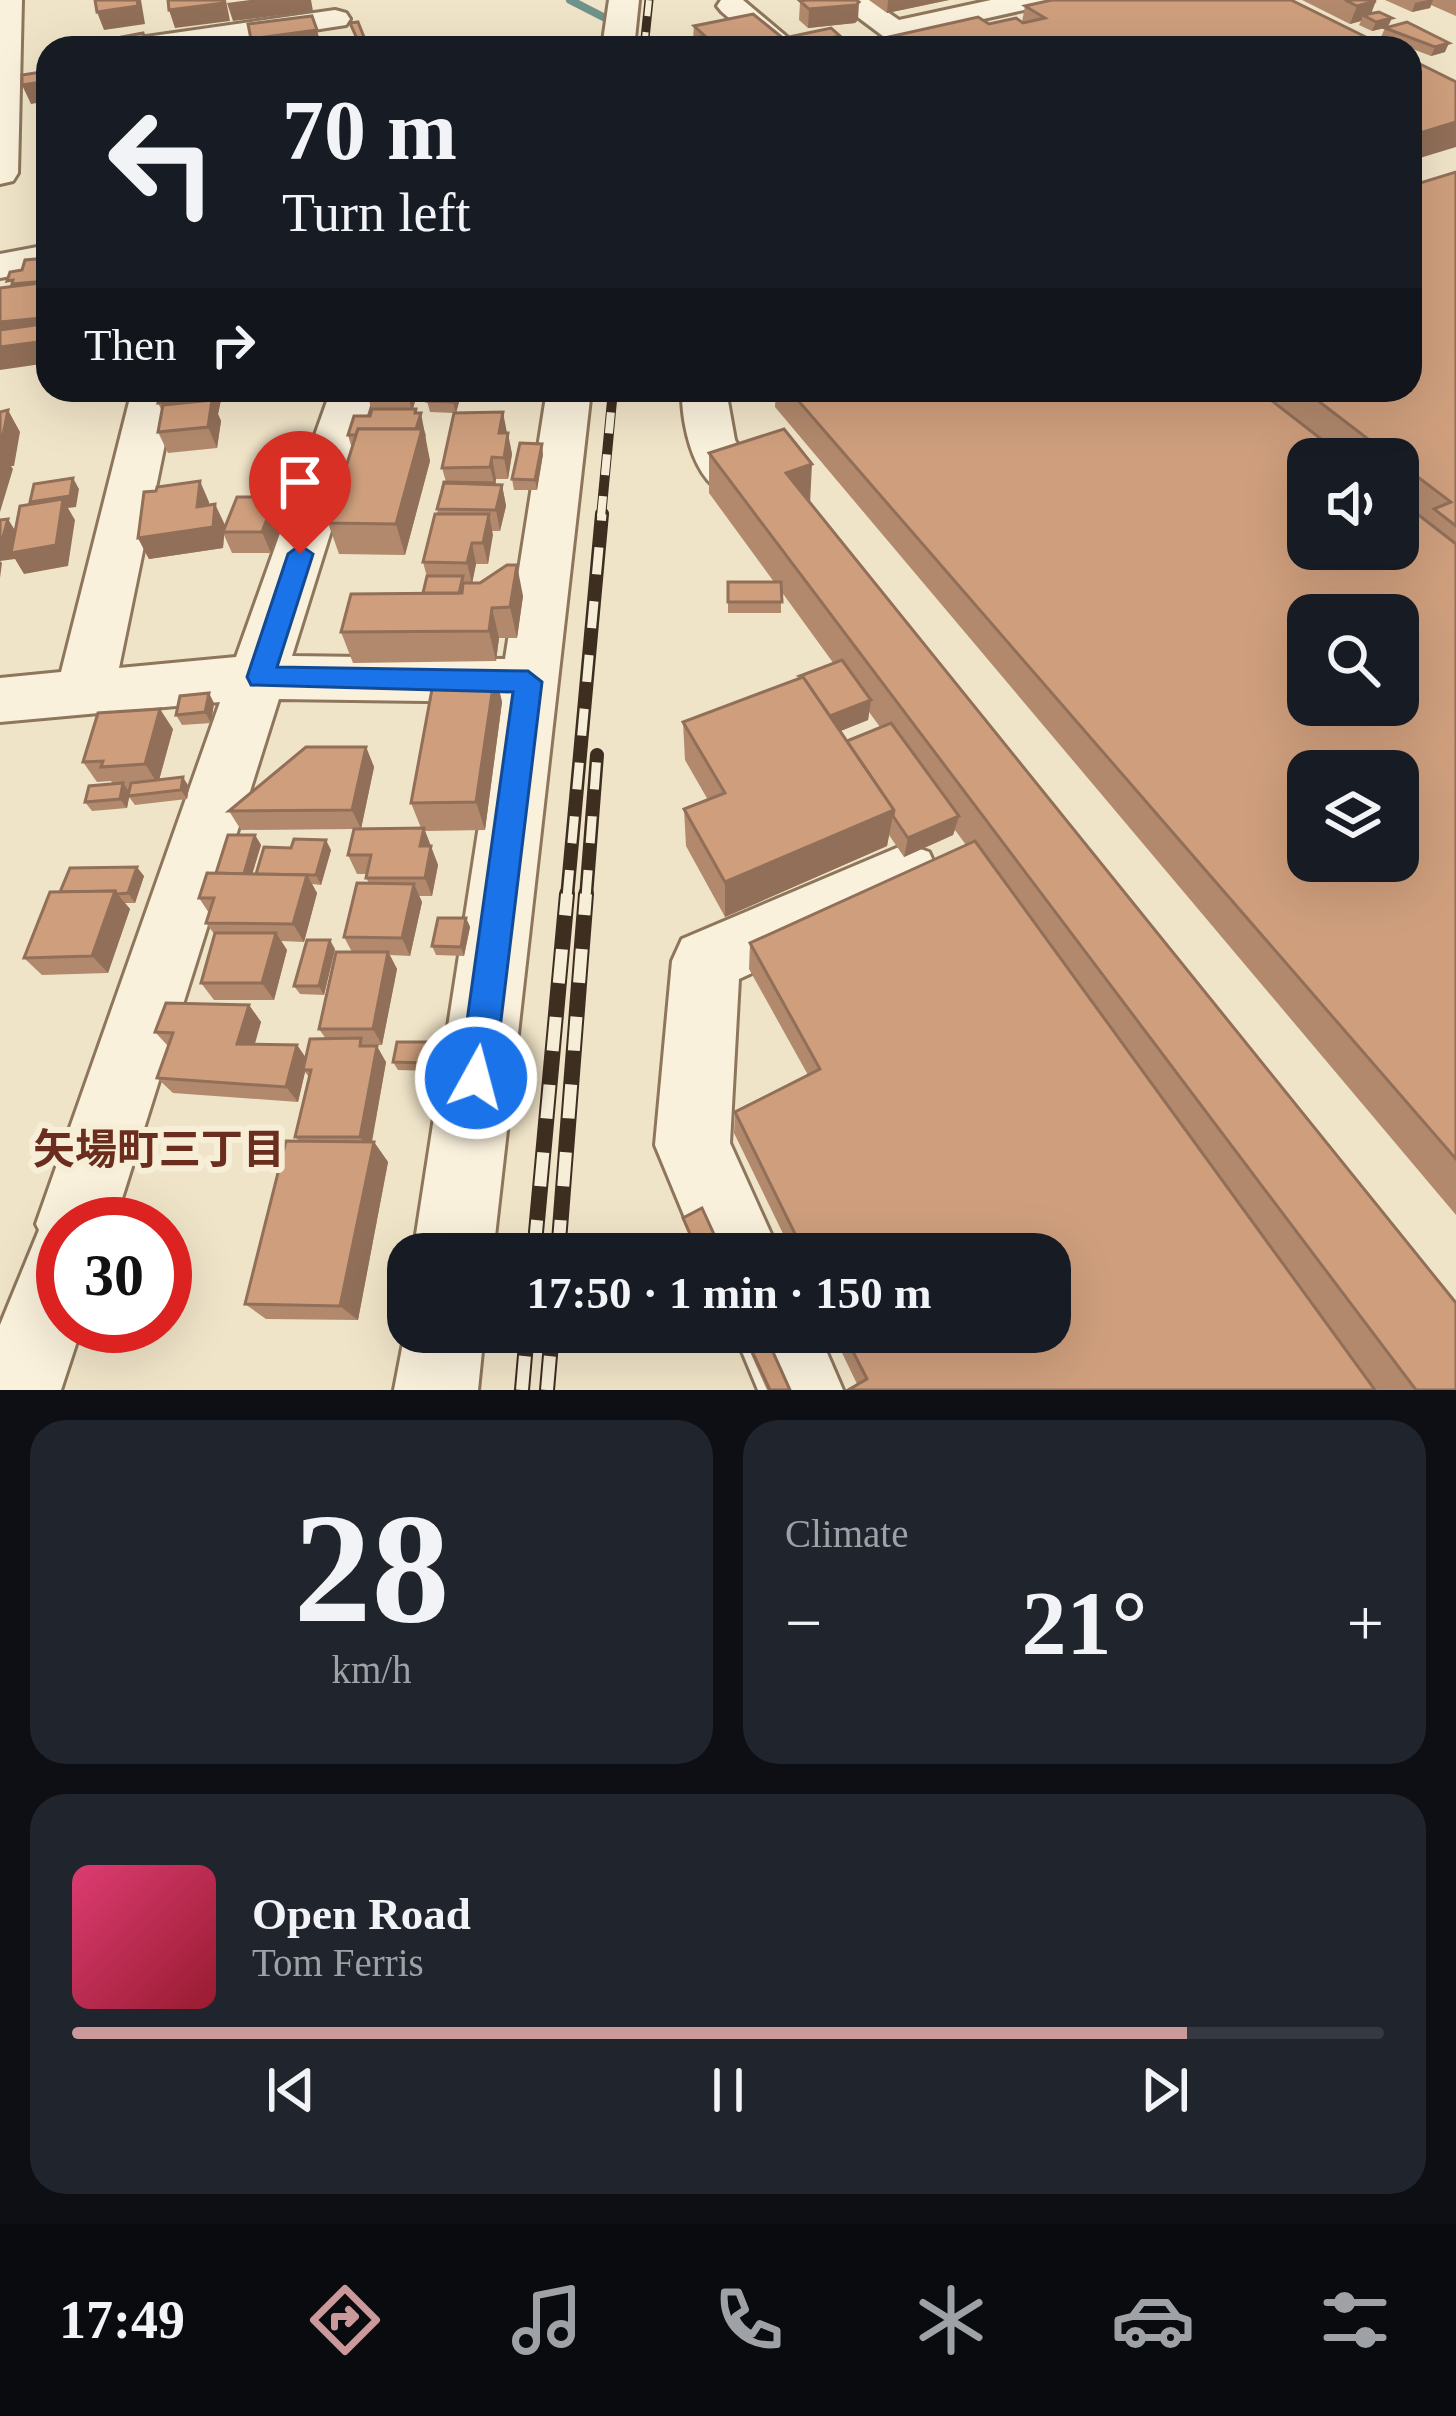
<!DOCTYPE html>
<html lang="en">
<head>
<meta charset="utf-8">
<style>
	:root { --surface:#171b24; --page:#20242c; --text:#f1f3f6; --muted:#9ea1a6; --line:#363941; --accent:#cc999b }
	body { margin:0; font-family:"Times New Roman","Noto Sans JP",serif; background:var(--page); color:var(--text); height:100vh; display:flex; flex-direction:column; font-size:45px; white-space:nowrap }
	* { box-sizing:border-box; margin:0 }
	p { font-size:39px; color:var(--muted) }
	.icon { flex:none; width:66px; height:66px; fill:none; stroke:currentColor; stroke-width:2; stroke-linecap:round; stroke-linejoin:round }
	.map { position:relative; height:1390px; overflow:hidden }
	.details { display:flex; flex-direction:column; gap:30px; padding:30px; background:#0d0f14; flex:1 }
	.details>* { flex:none }
	.top-card { position:absolute; left:36px; top:36px; width:1386px; height:366px; border-radius:36px; box-shadow:0 12px 48px #0002; background:#171b24; color:var(--text); overflow:hidden }
	.buttons { position:absolute; left:1287px; top:438px; display:grid; gap:24px }
	.buttons a { display:grid; place-items:center; width:132px; height:132px; border-radius:24px; background:var(--surface); box-shadow:0 12px 48px #0002; font-size:60px }
	.speed { position:absolute; left:36px; top:1197px; display:flex; gap:24px; font-size:60px; font-weight:700; text-align:center }
	.speed>* { display:grid; place-content:center; width:156px; height:156px; border-radius:50%; background:var(--surface); box-shadow:0 12px 48px #0002; line-height:1 }
	.speed .limit { border:18px solid #d22; background:#fff; color:#111 }
	.pin { position:absolute; display:grid; place-items:center; width:102px; height:102px; color:#fff; margin:-123px -51px; border-radius:50% 50% 50% 0; rotate:-45deg; box-shadow:0 0 12px #0007 }
	.pin .icon { rotate:45deg }
	.me { position:absolute; width:132px; margin:-66px; rotate:7deg; stroke-linejoin:round; filter:drop-shadow(0 0 9px #0008) }
	.turn { display:flex; align-items:center; gap:42px; height:252px; padding:0 48px; font-size:54px }
	.turn .icon { width:156px; height:156px; stroke-width:2.5 }
	.turn b { display:block; font-size:84px; line-height:102px }
	.then { display:flex; align-items:center; height:114px; padding:0 48px; background:#0003; gap:24px; font-size:45px }
	.big { font-size:90px; font-weight:700; line-height:1.1 }
	.details .widget { flex:1; display:flex; flex-direction:column; justify-content:center; gap:18px; min-width:0; padding:0 42px; border-radius:36px; background:var(--page) }
	.details .dial { align-items:center; gap:0 }
	.dial b { font-size:156px; line-height:1 }
	.song { display:flex; align-items:center; gap:36px }
	.cover { width:144px; height:144px; border-radius:18px; background:linear-gradient(135deg,hsl(340 70% 55%),hsl(350 70% 35%)) }
	.played { height:12px; border-radius:6px; background:linear-gradient(90deg,var(--accent) 85%,var(--line) 85%) }
	.keys { display:flex; justify-content:space-around; direction:ltr }
	.heat { display:flex; justify-content:space-between; align-items:center; font-size:66px; direction:ltr }
	.details .tiles { flex:1; display:grid; gap:30px; grid-template-columns:1fr 1fr }
	.widget:last-child { grid-column:span 2 }
	.trip { position:absolute; left:387px; top:1233px; width:684px; height:120px; border-radius:36px; background:var(--surface); box-shadow:0 12px 48px #0002; font-weight:700; line-height:120px; text-align:center }
	.tab-bar { display:flex; height:192px; justify-content:space-around; align-items:center; background:#090b0e; color:var(--muted) }
	.tab-bar .icon { width:84px; height:84px }
	.tab-bar .current { color:var(--accent) }
	.tab-bar b { font-size:54px; color:var(--text) }
	.map>svg:first-child { display:block }
	.lines { fill:none; stroke-linecap:round; stroke-linejoin:round }
	.stream { stroke:#6f938a; stroke-width:8 }
	.minor-casing { stroke:#8d765c; stroke-width:6 }
	.minor { fill:#faf1dc; fill-rule:evenodd }
	.rail-far3-casing { stroke:#3d2e20; stroke-width:9 }
	.rail-far2-casing { stroke:#3d2e20; stroke-width:10 }
	.rail-far1-casing { stroke:#3d2e20; stroke-width:14 }
	.rail-casing { stroke:#3d2e20; stroke-width:16 }
	.rail-far3 { stroke:#f7eed8; stroke-width:6; stroke-dasharray:16; stroke-linecap:butt }
	.rail-far2 { stroke:#f7eed8; stroke-width:8; stroke-dasharray:21; stroke-linecap:butt }
	.rail-far1 { stroke:#f7eed8; stroke-width:9; stroke-dasharray:27; stroke-linecap:butt }
	.rail { stroke:#f7eed8; stroke-width:12; stroke-dasharray:34; stroke-linecap:butt }
	.wall { fill:#b2896c; fill-rule:evenodd }
	.shaded-wall { fill:#916f58 }
	.building { fill:#cf9f7d; stroke:#916f58; stroke-width:3; fill-rule:evenodd }
	.route { fill:#1a73e8; stroke:#114b97; stroke-width:3 }
	.labels { text-anchor:middle; dominant-baseline:central; stroke-width:12; stroke-linejoin:round; paint-order:stroke }
	.near-neighbourhood-label { font-size:42px; font-weight:bold; fill:#6b2e1e; stroke:#f7eed8 }
</style>
</head>
<body>
<div class="map">
<svg width="1456" height="1390" viewBox="0 0 1456 1390">
	<rect width="100%" height="100%" fill="#f0e4c8"/>
	<g class="lines">
		<path class="stream" d="M570 0 611 21"/>
		<defs>
			<g id="minor">
				<path d="M0 0H22L18 173 13 181 0 184Z"/>
				<path d="M609 0H639L634 48H602Z"/>
				<path d="M721 0H743L800 48H765L722 12 717 6Z"/>
				<path d="M835 0H870L899 20 991 0H1047L1042 6 894 39 883 36Z"/>
				<path d="M335 10 346 13 350 19 346 25 197 48H116L132 39Z"/>
				<path d="M48 245V269L0 278V254Z"/>
				<path d="M132 390H176L119 668 236 657 331 390H375L292 656 505 659 547 390H591L493 1254H413L498 702 279 699 114 1224H63V1326H82L61 1390H0V1325L39 1230 36 1224 220 702 0 722V678L61 672Z"/>
				<path d="M682 390H726L735 440 761 484 754 495C700 510 681 432 682 390Z"/>
				<path d="M906 844 929 852 938 872 929 892 739 979 730 1143 780 1254H700L655 1145 672 961 682 939Z"/>
				<path d="M408 1317V1332H484L478 1390H394Z"/>
				<path d="M734 1332H818L843 1390H758Z"/>
			</g>
		</defs>
		<use href="#minor" class="minor-casing"/>
		<use href="#minor" class="minor"/>
		<defs>
			<path id="rail-far3" d="M644 48 649 0"/>
			<path id="rail-far2" d="M601 517 613 390"/>
			<g id="rail-far1">
				<path d="M567 897 602 514"/>
				<path d="M586 897 597 755"/>
			</g>
			<g id="rail">
				<path d="M534 1254 567 894"/>
				<path d="M558 1254 586 894"/>
				<path d="M522 1390 527 1332"/>
				<path d="M547 1390 552 1332"/>
			</g>
		</defs>
		<use href="#rail-far3" class="rail-far3-casing"/>
		<use href="#rail-far2" class="rail-far2-casing"/>
		<use href="#rail-far1" class="rail-far1-casing"/>
		<use href="#rail" class="rail-casing"/>
		<use href="#rail-far3" class="rail-far3"/>
		<use href="#rail-far2" class="rail-far2"/>
		<use href="#rail-far1" class="rail-far1"/>
		<use href="#rail" class="rail"/>
	</g>
	<g class="wall">
		<path d="M869 0H949L887 13Z"/>
		<path d="M1302 0H1367L1371 13 1388 27 1445 52 1431 56 1381 37 1385 28 1372 31 1359 25 1361 21 1350 24Z"/>
		<path d="M1385 0H1456V16L1431 5 1430 8 1412 12Z"/>
		<path d="M800 2 858 20 855 23 808 28 799 20Z"/>
		<path d="M1025 6 1388 48H844L1022 22Z"/>
		<path d="M694 26 789 43V48H689L693 38Z"/>
		<path d="M793 36H840V45L827 48H796L793 46Z"/>
		<path d="M1456 172V1215L775 407 776 390H1410ZM1308 459H1398V549Z"/>
		<path d="M161 390H220L222 395 218 414 221 421 217 448 168 453 158 432 162 411 158 403Z"/>
		<path d="M366 390H418L413 409H416L426 435 425 440 430 461 405 555 339 554 328 523 352 449 348 435 370 416 372 411Z"/>
		<path d="M427 401 459 402 456 413 507 433 512 454 508 479H496L495 485H502L506 506 500 531H492L488 564H476L472 583 523 596 517 638H499L496 661 353 663 341 632 423 593 427 577 423 562 446 482 442 468 454 413 430 412Z"/>
		<path d="M709 453 810 502 1456 1390H848L857 1384 832 1332H1050V1254H793L734 1133 735 1112 808 1075 749 969 750 943 966 845 955 830 953 835 904 857 889 835 887 846 725 917 686 846 684 809 708 800 685 760 683 722 834 664 781 591V613H728V582H774L709 493ZM869 712 880 727 847 741 840 731 868 720Z"/>
		<path d="M543 454 537 490H514L512 479Z"/>
		<path d="M209 502V505L225 525 283 518 271 553H232L224 535 223 548 149 559 138 538Z"/>
		<path d="M495 673 502 702 485 830 425 831 438 865 432 896H419L422 902 410 956 390 955 397 969 382 1045H365L386 1062 372 1142H374L388 1162 358 1320 266 1319 245 1304 299 1141 295 1137 309 1077 305 1072 298 1102 173 1093 157 1078 168 1046 155 1032 249 1005 261 1022 255 1044 297 1045 306 1058 326 1039 319 1029 352 952 344 937 369 883 366 878 367 874H357L348 855 354 829 241 830 229 811 366 747 374 767 361 829 421 828 411 803Z"/>
		<path d="M214 703 211 723 182 725 176 715Z"/>
		<path d="M173 729 159 780 189 787 187 799 135 805 129 797 127 808 92 811 85 802 113 784 111 781 97 782 83 762Z"/>
		<path d="M255 835 261 845 252 874 331 850 321 885 312 884 317 893 304 942 281 941 287 950 274 1000H214L201 983 215 935 206 923 209 913 199 898 216 873Z"/>
		<path d="M144 876 135 903H125L130 909 108 973 42 975 24 958 60 892Z"/>
		<path d="M466 918 470 927 464 956 436 955 432 946Z"/>
		<path d="M335 949 324 995 300 994 294 986Z"/>
		<path d="M434 1050 431 1071 398 1070 393 1062Z"/>
		<path d="M743 1332 790 1390H767L743 1336Z"/>
	</g>
	<g class="shaded-wall">
		<path d="M137 0H141L145 24 104 30 97 12Z"/>
		<path d="M226 0 230 21 175 28 169 10Z"/>
		<path d="M250 0H311L313 11 233 21 227 3Z"/>
		<path d="M888 0H949L887 13Z"/>
		<path d="M1428 0H1433L1430 8 1412 12 1415 3Z"/>
		<path d="M1376 1 1369 19 1363 15 1361 21 1350 24 1357 6Z"/>
		<path d="M859 2 858 20 855 23 808 28 809 9Z"/>
		<path d="M1392 18 1388 27 1372 31 1376 22Z"/>
		<path d="M317 30 322 48H254L251 39Z"/>
		<path d="M840 36V45L827 48H802L803 44Z"/>
		<path d="M1449 43 1445 52 1431 56 1435 47Z"/>
		<path d="M48 81V101L31 104 22 85Z"/>
		<path d="M1456 122V147L1410 161V136Z"/>
		<path d="M48 295V363L0 370V322Z"/>
		<path d="M210 390H220L222 395 218 414 221 421 217 448 208 427 212 405 209 398Z"/>
		<path d="M407 390H418L412 412Z"/>
		<path d="M457 391 459 402 456 413 453 402Z"/>
		<path d="M416 409 419 420 421 413 430 461 405 555 396 524Z"/>
		<path d="M8 410 20 432 14 466H11L13 469 0 512V445Z"/>
		<path d="M503 412 507 433H499Z"/>
		<path d="M508 433 512 454 508 479 504 458Z"/>
		<path d="M542 444 543 454 537 490 535 480Z"/>
		<path d="M492 457 496 479 495 486 490 467Z"/>
		<path d="M812 464 810 504 786 473Z"/>
		<path d="M73 478 79 489 76 507 68 508 75 520 68 566 24 574 15 559 0 561 2 563 0 578V538L8 519 21 540 37 512 30 502Z"/>
		<path d="M200 481 209 502 207 528 197 507Z"/>
		<path d="M502 485 506 506 500 531 496 510Z"/>
		<path d="M275 497 283 518 271 553 262 532Z"/>
		<path d="M215 504 225 525 223 548 149 559 138 538Z"/>
		<path d="M489 514 493 535 488 564 483 543Z"/>
		<path d="M472 543 476 564 472 584 467 563Z"/>
		<path d="M517 565 523 596 517 638 510 607Z"/>
		<path d="M492 608 499 638 496 661 489 631Z"/>
		<path d="M495 673 502 702 485 830 476 802Z"/>
		<path d="M209 693 214 703 211 723 205 712Z"/>
		<path d="M871 700 868 720 826 737 828 717Z"/>
		<path d="M160 709 173 729 158 784 145 764Z"/>
		<path d="M366 747 374 767 361 829 352 810Z"/>
		<path d="M183 777 189 787 187 799 181 790Z"/>
		<path d="M123 783 130 793 127 808 120 799Z"/>
		<path d="M894 810 887 846 725 917V882Z"/>
		<path d="M959 816 953 835 904 857 908 838Z"/>
		<path d="M424 828 438 865 432 896 425 878 420 846Z"/>
		<path d="M255 835 261 845 249 885 244 875Z"/>
		<path d="M326 840 331 850 321 885 316 875Z"/>
		<path d="M137 867 144 876 135 903 128 893Z"/>
		<path d="M307 875 317 893 304 942 293 924Z"/>
		<path d="M414 884 422 902 410 956 402 938Z"/>
		<path d="M115 891 130 909 108 973 92 956Z"/>
		<path d="M466 918 470 927 464 956 461 947Z"/>
		<path d="M276 933 287 950 274 1000 262 983Z"/>
		<path d="M330 940 335 949 324 995 319 986Z"/>
		<path d="M388 952 397 969 382 1045 373 1029Z"/>
		<path d="M249 1005 261 1022 250 1059 237 1044Z"/>
		<path d="M430 1042 434 1050 431 1071 427 1063Z"/>
		<path d="M297 1045 308 1061 303 1070 305 1072 298 1102 286 1087Z"/>
		<path d="M377 1046 386 1062 370 1151 360 1137Z"/>
		<path d="M374 1142 388 1162 358 1320 340 1306Z"/>
	</g>
	<g class="building">
		<path d="M95 0H137L138 6 97 12Z"/>
		<path d="M168 0H223L224 3 169 10Z"/>
		<path d="M807 0H856L859 2 856 5 809 9 800 1Z"/>
		<path d="M1052 0H1291L1388 48 844 47 978 17 989 24 1016 18 1023 23 1045 18 1025 6Z"/>
		<path d="M1345 0H1367L1376 1 1357 6Z"/>
		<path d="M1379 12 1392 18 1376 22 1363 15Z"/>
		<path d="M753 14 789 43 766 48H690L689 39 705 36 694 26Z"/>
		<path d="M312 16 317 30 251 39 248 24Z"/>
		<path d="M358 22 366 42 359 43 350 23Z"/>
		<path d="M1407 22 1449 43 1435 47 1385 28Z"/>
		<path d="M831 28 840 36 803 44 793 36Z"/>
		<path d="M143 33 147 48H87L85 42 123 40 122 37Z"/>
		<path d="M237 42 238 48H210V45Z"/>
		<path d="M1410 59 1456 82V122L1410 136Z"/>
		<path d="M48 71V81L22 85V75Z"/>
		<path d="M1456 172V526L1434 509 1451 502 1398 462V459H1394L1304 390H1410V186Z"/>
		<path d="M48 258V281L12 284 13 280 7 281 10 272 22 270 25 260Z"/>
		<path d="M48 282V295L42 318 0 322V288Z"/>
		<path d="M42 324 38 342 0 347V330Z"/>
		<path d="M161 390H210L209 398 158 403Z"/>
		<path d="M431 390 457 391 453 402 427 401Z"/>
		<path d="M789 390H1258L1347 459H1308V549H1398V499L1456 544V1159ZM1308 615H1398V705H1308ZM1308 771H1398V861H1308Z"/>
		<path d="M212 400 208 427 158 432 163 405Z"/>
		<path d="M372 409H416L415 413H421L416 429H358L356 435H348L354 416H370Z"/>
		<path d="M8 410 1 445H0V412Z"/>
		<path d="M503 412 499 433H508L504 458 492 457 490 467 442 468 454 413Z"/>
		<path d="M358 429H422L396 524 328 523Z"/>
		<path d="M784 429 812 464 786 473 1456 1303V1390H1416L709 453Z"/>
		<path d="M520 443 542 444 535 480 512 479Z"/>
		<path d="M73 478 70 496 30 502 34 484Z"/>
		<path d="M200 481 197 507 215 504 213 527 138 538 144 492 156 491 157 487Z"/>
		<path d="M444 482 494 483V485L444 483 442 491Z"/>
		<path d="M444 483 502 485 496 510 437 509Z"/>
		<path d="M237 497H275L262 532H223Z"/>
		<path d="M63 499 56 545 11 553 20 506Z"/>
		<path d="M435 514H489L483 543H472L467 563 423 562Z"/>
		<path d="M8 519 3 537 0 538V520Z"/>
		<path d="M507 565H517L510 607 492 608 489 631 341 632 351 594 462 593 463 583H480Z"/>
		<path d="M427 576H463L459 593H423Z"/>
		<path d="M728 582H781L782 602H728Z"/>
		<path d="M842 660 871 700 830 716 803 677 800 676Z"/>
		<path d="M435 673H495L476 802 411 803Z"/>
		<path d="M803 677 894 810 725 882 684 809 725 793 683 722Z"/>
		<path d="M209 693 205 712 176 715 180 696Z"/>
		<path d="M160 709 145 764 101 767 103 761 83 762 98 713Z"/>
		<path d="M891 723 959 816 908 838 893 816 894 810 847 741Z"/>
		<path d="M306 747H366L352 810 229 811Z"/>
		<path d="M183 777 181 790 128 796 131 783Z"/>
		<path d="M123 783 120 799 85 802 89 786Z"/>
		<path d="M424 828 420 846H431L425 878H366L371 855H348L354 829Z"/>
		<path d="M228 835H255L244 874 216 873Z"/>
		<path d="M294 839 326 840 316 875 256 874 264 847 291 848Z"/>
		<path d="M975 841 1375 1390H848L867 1379 843 1332H1050V1254H805L735 1112 820 1069 750 943Z"/>
		<path d="M137 867 128 893 117 894 115 891 60 892 70 868Z"/>
		<path d="M207 873 307 875 293 924 206 923 214 898H199Z"/>
		<path d="M357 883 414 884 402 938 344 937Z"/>
		<path d="M115 891 92 956 24 958 50 892Z"/>
		<path d="M438 918H466L461 947 432 946Z"/>
		<path d="M215 933H276L262 983H201Z"/>
		<path d="M307 940H330L319 986H294Z"/>
		<path d="M336 952H388L373 1029H319Z"/>
		<path d="M166 1003 249 1005 237 1044 297 1045 286 1087 157 1078 173 1033 155 1032Z"/>
		<path d="M361 1038 360 1046H377L360 1137H295L311 1070H303L310 1039Z"/>
		<path d="M397 1042H430L427 1063 393 1062Z"/>
		<path d="M286 1141 374 1142 340 1306 245 1304Z"/>
		<path d="M702 1208 723 1254H699L683 1218Z"/>
		<path d="M743 1332H764L790 1390H770Z"/>
	</g>
	<path class="route" d="M300 545 313 554 277 667 528 671 542 682 494 1078 489 1090 476 1095 464 1090 459 1078 513 692 251 685 247 677 288 554Z"/>
	<g class="labels">
		<g class="near-neighbourhood-label">
			<text x="159" y="1150">矢場町三丁目</text>
		</g>
	</g>
</svg>
<div class="buttons">
<a><svg class="icon" aria-label="sound" viewBox="0 0 24 24"><path d="M4 9h4l5-4v14l-5-4H4zM17 9q2 3 0 6"/></svg></a>
<a><svg class="icon" aria-label="search" viewBox="0 0 24 24"><circle cx="10" cy="10" r="6"/><path d="M15 15l6 6"/></svg></a>
<a><svg class="icon" aria-label="layers" viewBox="0 0 24 24"><path d="M12 4l9 5-9 5-9-5zM3 14l9 5 9-5"/></svg></a>
</div>
<div class="speed"><div class="limit">30</div></div>
<div class="pin" style="left:300px;top:554px;background:#d93025"><svg class="icon" aria-label="arrive" viewBox="0 0 24 24"><path d="M6 21V4h12l-3 4 3 4H6"/></svg></div>
<svg class="me" style="left:476px;top:1078px" viewBox="-20 -20 40 40"><circle r="17" fill="#1a73e8" stroke="#fff" stroke-width="3"/><path d="M0-11L8 9 0 5-8 9z" fill="#fff"/></svg>
<div class="trip">17:50 · 1 min · 150 m</div>
<div class="top-card">
<div class="turn"><svg class="icon" aria-label="left" viewBox="0 0 24 24"><path d="M17 20v-9H6M10 6l-5 5 5 5"/></svg><div><b>70 m</b>Turn left</div></div>
<div class="then">Then<svg class="icon" aria-label="right" viewBox="0 0 24 24"><path d="M7 20v-9h11M14 6l5 5-5 5"/></svg></div>
</div>
</div>
<section class="details">
<div class="tiles">
<div class="widget dial"><b>28</b><p>km/h</p></div>
<div class="widget"><p>Climate</p>
<div class="heat"><a>−</a><b class="big">21°</b><a>+</a></div>
</div>
<div class="widget">
<div class="song"><i class="cover"></i><div><b>Open Road</b><p>Tom Ferris</p></div></div>
<div class="played"></div>
<div class="keys"><svg class="icon" aria-label="previous" viewBox="0 0 24 24"><path d="M18 5L8 12l10 7zM5 5v14"/></svg><svg class="icon" aria-label="pause" viewBox="0 0 24 24"><path d="M8 5v14M16 5v14"/></svg><svg class="icon" aria-label="next" viewBox="0 0 24 24"><path d="M6 5l10 7-10 7zM19 5v14"/></svg></div>
</div>
</div>
</section>
<nav class="tab-bar">
<b>17:49</b>
<svg class="icon current" aria-label="directions" viewBox="0 0 24 24"><path d="M12 3l9 9-9 9-9-9zM9 14v-3h6M13 9l2 2-2 2"/></svg>
<svg class="icon" aria-label="music" viewBox="0 0 24 24"><path d="M9 18V5l10-2v13"/><circle cx="6" cy="18" r="3"/><circle cx="16" cy="16" r="3"/></svg>
<svg class="icon" aria-label="phone" viewBox="0 0 24 24"><path d="M5 4h4l2 5-3 2q2 4 5 5l2-3 5 2v4C11 20 4 13 5 4z"/></svg>
<svg class="icon" aria-label="climate" viewBox="0 0 24 24"><path d="M12 3v18M4 7l16 10M4 17L20 7"/></svg>
<svg class="icon" aria-label="car" viewBox="0 0 24 24"><path d="M5 17H2v-5l4-1 3-4h7l3 4 3 1v5h-3M9 17h6M6 11h13"/><circle cx="7" cy="17" r="2"/><circle cx="17" cy="17" r="2"/></svg>
<svg class="icon" aria-label="filters" viewBox="0 0 24 24"><path d="M4 7h16M4 17h16"/><circle cx="9" cy="7" r="2"/><circle cx="15" cy="17" r="2"/></svg>
</nav>
</body>
</html>
